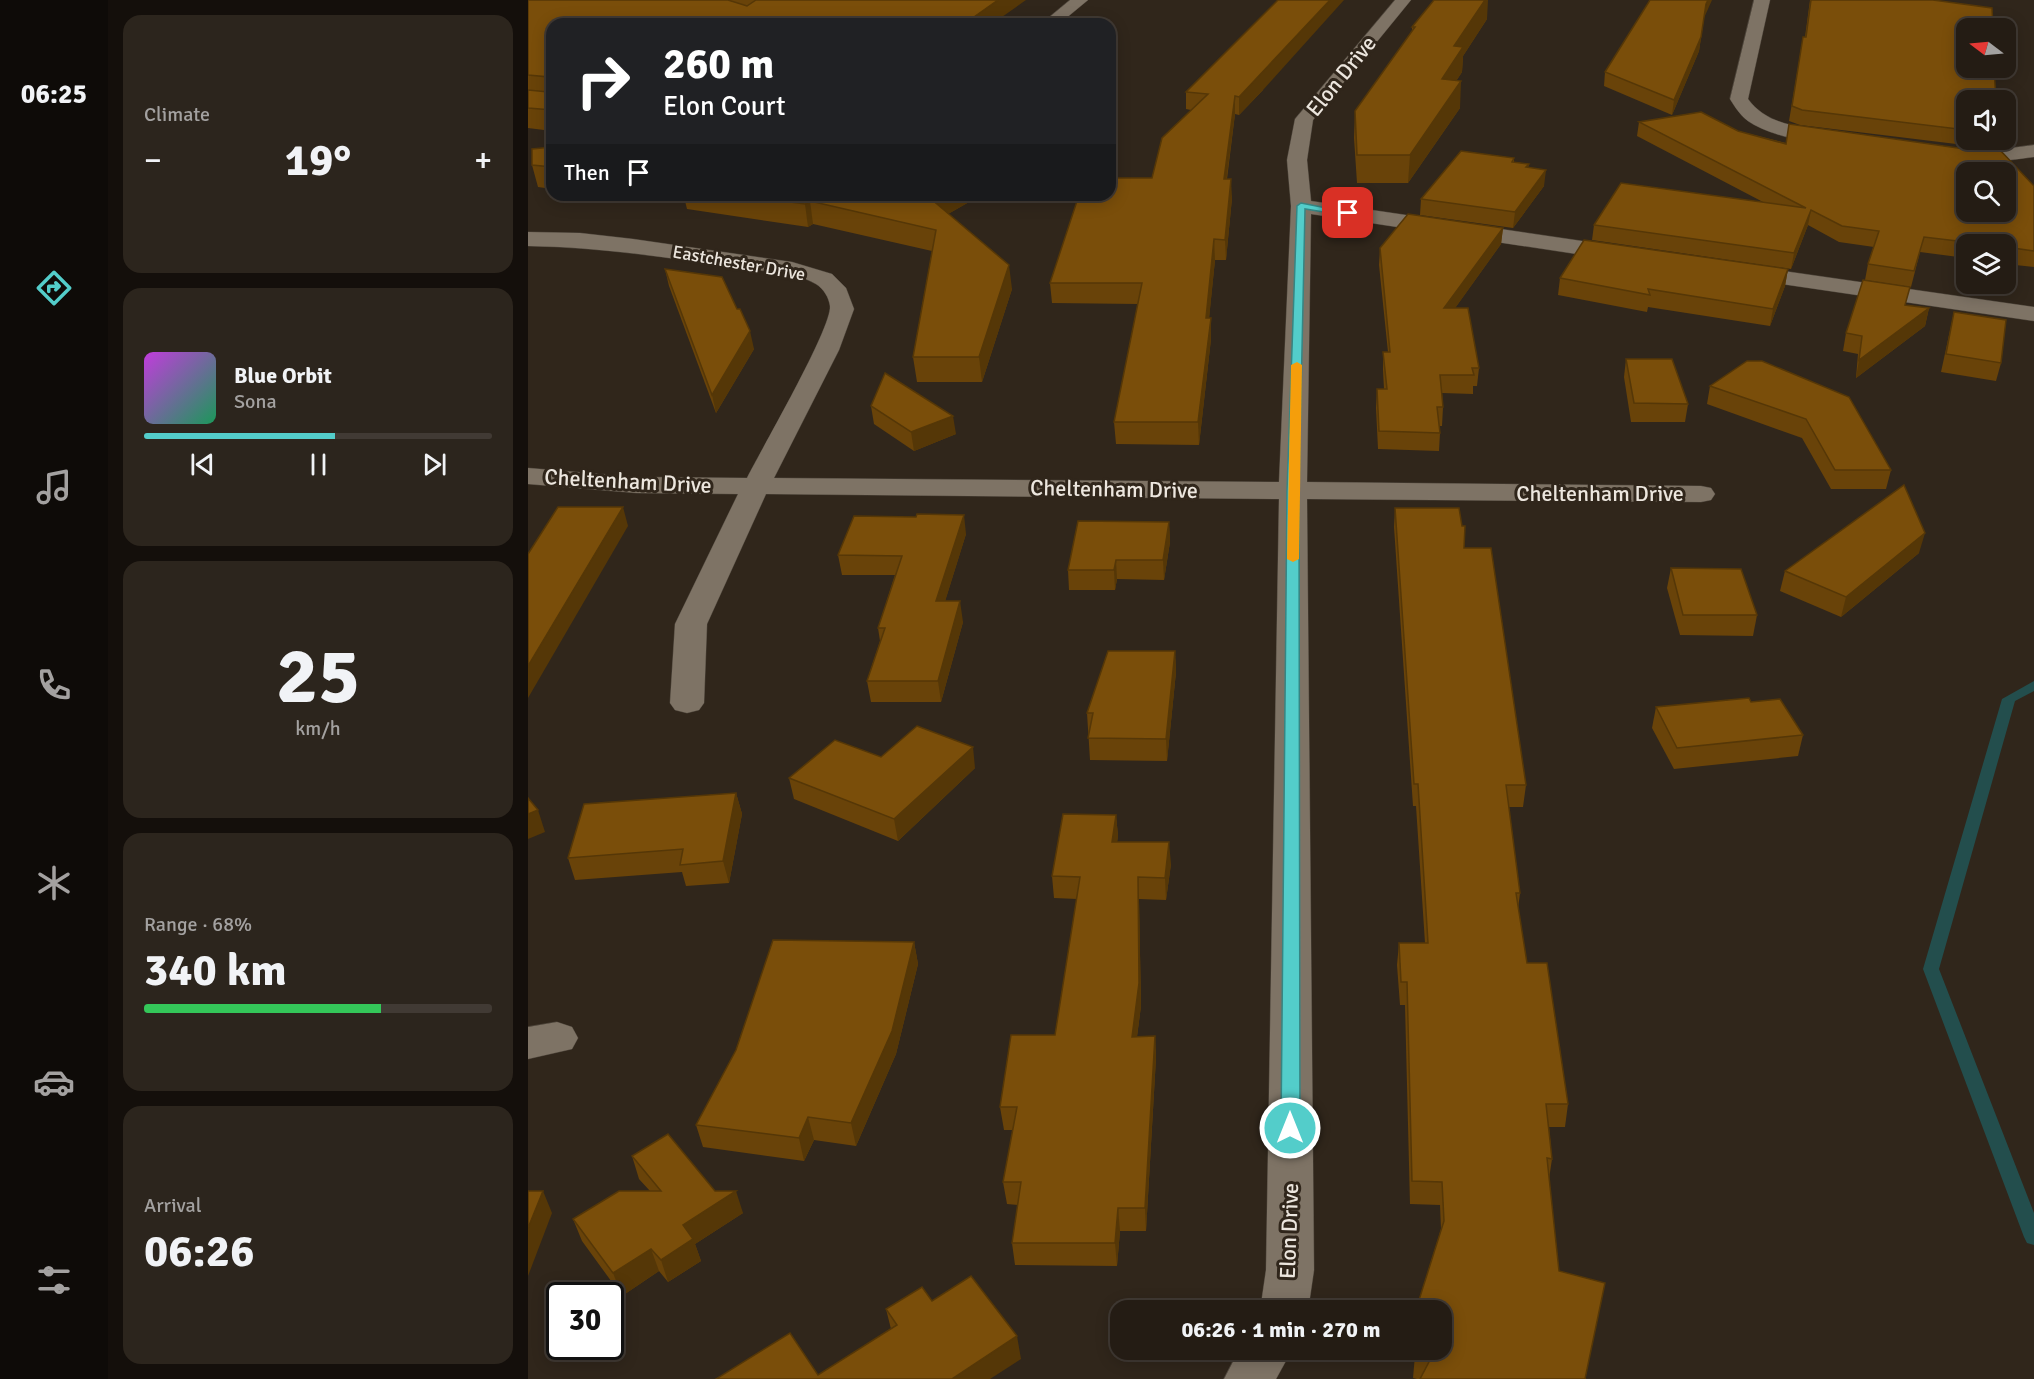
<!DOCTYPE html>
<html lang="en">
<head>
<meta charset="utf-8">
<style>
	:root { --surface:#241c14; --page:#2c251d; --text:#f1f3f6; --muted:#a3a1a0; --line:#413a34; --accent:#53cdca }
	body { margin:0; font-family:Signika,sans-serif; background:var(--page); color:var(--text); height:100vh; display:flex; flex-direction:column; font-size:22px; white-space:nowrap }
	* { box-sizing:border-box; margin:0 }
	p { font-size:20px; color:var(--muted) }
	.icon { flex:none; width:33px; height:33px; fill:none; stroke:currentColor; stroke-width:2; stroke-linecap:round; stroke-linejoin:round }
	.map { position:relative; flex:1; overflow:hidden }
	.details { display:flex; flex-direction:column; gap:15px; padding:15px; background:#140f0b; width:420px }
	.details>* { flex:none }
	.top-card { position:absolute; left:18px; top:18px; width:570px; height:183px; border-radius:18px; box-shadow:0 3px 15px #0003,0 0 0 2px var(--line); background:#202124; color:#fff; overflow:hidden }
	.needle { width:39px; rotate:286deg }
	.fabs { position:absolute; left:1428px; top:18px; display:grid; gap:12px }
	.fabs a { display:grid; place-items:center; width:60px; height:60px; border-radius:12px; background:var(--surface); box-shadow:0 3px 15px #0003,0 0 0 2px var(--line); font-size:30px }
	.speed { position:absolute; left:18px; top:1282px; display:flex; gap:12px; font-size:30px; font-weight:700; text-align:center }
	.speed>* { display:grid; place-content:center; width:78px; height:78px; border-radius:50%; background:var(--surface); box-shadow:0 3px 15px #0003,0 0 0 2px var(--line); line-height:1 }
	.speed .limit { border:3px solid #111; border-radius:9px; background:#fff; color:#111 }
	.pin { position:absolute; display:grid; place-items:center; width:51px; height:51px; color:#fff; margin:-26px; border-radius:12px; box-shadow:0 3px 9px #0006 }
	.me { position:absolute; width:66px; margin:-33px; rotate:0deg; stroke-linejoin:round; filter:drop-shadow(0 0 4px #0008) }
	.turn { display:flex; align-items:center; gap:21px; height:126px; padding:0 18px; font-size:27px }
	.turn .icon { width:78px; height:78px; stroke-width:2.5 }
	.turn b { display:block; font-size:42px; line-height:51px }
	.then { display:flex; align-items:center; height:57px; padding:0 18px; background:#0003; gap:12px; font-size:22px }
	.big { font-size:45px; font-weight:800; line-height:1.1 }
	.details .card { flex:1; display:flex; flex-direction:column; justify-content:center; gap:9px; min-width:0; padding:0 21px; border-radius:18px; background:var(--page) }
	.details .dial { align-items:center; gap:0 }
	.dial b { font-size:78px; line-height:1 }
	.song { display:flex; align-items:center; gap:18px }
	.cover { width:72px; height:72px; border-radius:9px; background:linear-gradient(135deg,hsl(290 70% 55%),hsl(150 70% 35%)) }
	.played { height:6px; border-radius:3px; background:linear-gradient(90deg,var(--accent) 55%,var(--line) 55%) }
	.keys { display:flex; justify-content:space-around; direction:ltr }
	.heat { display:flex; justify-content:space-between; align-items:center; font-size:33px; direction:ltr }
	.charge { height:9px; border-radius:4px; background:linear-gradient(90deg,#34c759 68%,var(--line) 0) }
	.trip { position:absolute; left:582px; top:1300px; width:342px; height:60px; border-radius:18px; background:var(--surface); box-shadow:0 3px 15px #0003,0 0 0 2px var(--line); font-weight:800; line-height:60px; text-align:center }
	main { display:flex; flex:1; min-height:0 }
	.tabs { display:flex; flex-direction:column; width:108px; justify-content:space-around; align-items:center; background:#0e0b08; color:var(--muted) }
	.tabs .icon { width:42px; height:42px }
	.tabs .on { color:var(--accent) }
	.tabs b { font-size:27px; color:var(--text) }
	.map>svg:first-child { display:block }
	.lines { fill:none; stroke-linecap:round; stroke-linejoin:round }
	.stream { fill:#234e4d; fill-rule:evenodd }
	.minor-casing { stroke:#4b4339; stroke-width:1 }
	.minor { fill:#7e7365; fill-rule:evenodd }
	.wall { fill:#694309 }
	.shaded-wall { fill:#553707 }
	.building { fill:#7a4e0a; stroke:#553707; stroke-width:1.5; fill-rule:evenodd }
	.route { fill:#53cdca; stroke:#368583; stroke-width:1.5 }
	.slow { fill:#f59e0b }
	.labels { text-anchor:middle; dominant-baseline:central; stroke-width:6; stroke-linejoin:round; paint-order:stroke }
	.far-street-label { font-size:18px; fill:#ece6de; stroke:#30261b }
	.street-label { font-size:22px; fill:#ece6de; stroke:#30261b }
</style>
</head>
<body>
<main>
<nav class="tabs">
<b>06:25</b>
<svg class="icon on" aria-label="directions" viewBox="0 0 24 24"><path d="M12 3l9 9-9 9-9-9zM9 14v-3h6M13 9l2 2-2 2"/></svg>
<svg class="icon" aria-label="music" viewBox="0 0 24 24"><path d="M9 18V5l10-2v13"/><circle cx="6" cy="18" r="3"/><circle cx="16" cy="16" r="3"/></svg>
<svg class="icon" aria-label="phone" viewBox="0 0 24 24"><path d="M5 4h4l2 5-3 2q2 4 5 5l2-3 5 2v4C11 20 4 13 5 4z"/></svg>
<svg class="icon" aria-label="climate" viewBox="0 0 24 24"><path d="M12 3v18M4 7l16 10M4 17L20 7"/></svg>
<svg class="icon" aria-label="car" viewBox="0 0 24 24"><path d="M5 17H2v-5l4-1 3-4h7l3 4 3 1v5h-3M9 17h6M6 11h13"/><circle cx="7" cy="17" r="2"/><circle cx="17" cy="17" r="2"/></svg>
<svg class="icon" aria-label="filters" viewBox="0 0 24 24"><path d="M4 7h16M4 17h16"/><circle cx="9" cy="7" r="2"/><circle cx="15" cy="17" r="2"/></svg>
</nav>
<section class="details">
<div class="card"><p>Climate</p>
<div class="heat"><a>−</a><b class="big">19°</b><a>+</a></div>
</div>
<div class="card">
<div class="song"><i class="cover"></i><div><b>Blue Orbit</b><p>Sona</p></div></div>
<div class="played"></div>
<div class="keys"><svg class="icon" aria-label="previous" viewBox="0 0 24 24"><path d="M18 5L8 12l10 7zM5 5v14"/></svg><svg class="icon" aria-label="pause" viewBox="0 0 24 24"><path d="M8 5v14M16 5v14"/></svg><svg class="icon" aria-label="next" viewBox="0 0 24 24"><path d="M6 5l10 7-10 7zM19 5v14"/></svg></div>
</div>
<div class="card dial"><b>25</b><p>km/h</p></div>
<div class="card"><p>Range · 68%</p><b class="big">340 km</b><div class="charge"></div></div>
<div class="card"><p>Arrival</p><b class="big">06:26</b></div>
</section>
<div class="map">
<svg width="1506" height="1379" viewBox="0 0 1506 1379">
	<rect width="100%" height="100%" fill="#30261b"/>
	<g class="lines">
		<path class="stream" d="M1506 681V691L1487 701 1411 969 1506 1213V1245L1499 1243 1496 1237 1395 969 1474 699Z"/>
		<defs>
			<g id="minor">
				<path d="M542 0H560L531 24H513Z"/>
				<path d="M867 0H883L785 120 779 160 783 201 1095 247 1103 249 1106 254 1103 259 1095 261 783 214 779 482 1173 486 1183 488 1187 494 1183 500 1173 502 779 499 786 1270 780 1311H732L738 1270 751 499 238 494 179 624 176 703 171 710 159 713 147 710 142 703 147 624 210 494 109 493 0 484V468L109 477 219 478C233 450 304 328 302 306 301 298 296 289 288 284 270 273 234 271 212 268 142 258 72 247 0 246V232L52 233 105 239 264 262 304 274 318 288 326 309 311 350 246 478 751 482 763 206 759 160 767 119Z"/>
				<path d="M1226 0H1242L1220 99C1242 129 1279 126 1312 134L1315 138 1312 142C1290 148 1238 134 1220 121 1212 115 1207 107 1202 99Z"/>
				<path d="M1506 145V157C1480 160 1452 166 1426 159L1423 155 1426 151 1467 150Z"/>
				<path d="M1214 265 1506 307V321L1206 277 1203 272 1206 267Z"/>
				<path d="M29 1022 44 1027 50 1038 44 1049 0 1059V1027Z"/>
				<path d="M711 1350H764L748 1379H696Z"/>
			</g>
		</defs>
		<use href="#minor" class="minor-casing"/>
		<use href="#minor" class="minor"/>
	</g>
	<g class="wall">
		<path d="M0 0H498L24 24V131L0 128Z"/>
		<path d="M1282 0H1405L1438 100V140H1470L1468 148 1454 143 1453 147 1272 125 1261 121 1275 37H1277Z"/>
		<path d="M1176 18 1171 51 1144 115 1076 86 1077 72Z"/>
		<path d="M959 19 935 56 934 72 928 81 932 108 880 183H829L826 138 827 111 884 31V27Z"/>
		<path d="M735 90 711 115 707 114 699 179 704 198 698 260H687L681 318 683 339 671 445 588 444 586 422 610 304 524 303 522 283 624 178 663 110 658 109V92Z"/>
		<path d="M1111 122 1210 131 1258 143 1506 186V267L1478 264V244H1438V258L1392 252 1383 287 1337 280 1340 264 1346 247 1311 242 1280 225 1263 269 1064 240 1066 225 1235 202 1109 136Z"/>
		<path d="M24 147V189L10 187 4 165Z"/>
		<path d="M986 158V162L1001 164 1000 168 1016 186 985 228 892 215 893 199Z"/>
		<path d="M91 195H447L448 198 420 214 484 289 454 382H389L385 357 404 251 285 224 280 227 159 209 157 201Z"/>
		<path d="M975 228 973 244 927 308 951 368 949 386H945V394L914 393 915 407 914 426H911L912 433 911 451 850 449 848 408 849 389H856L855 370V352H860L851 265 852 248Z"/>
		<path d="M137 269 226 349 188 413 141 286Z"/>
		<path d="M1260 269 1257 286 1242 326 1120 307 1119 312 1030 295 1032 278Z"/>
		<path d="M1378 305 1401 308 1397 326 1328 378 1330 354 1315 351 1318 333Z"/>
		<path d="M1426 312 1473 363 1468 381 1413 372Z"/>
		<path d="M1098 359 1160 404 1157 422H1103L1096 377Z"/>
		<path d="M1219 361 1363 470 1358 489H1303L1274 438 1179 404 1182 386Z"/>
		<path d="M343 406 428 434 386 451 346 424Z"/>
		<path d="M867 508 936 548 998 785 995 807H981L992 893 990 909 999 963 1040 1104 1037 1127H1021L1024 1159 1021 1179 1031 1271 1058 1379H889L885 1378 887 1355 914 1311H890L891 1300 913 1229 912 1205 882 1204 877 1005H872L869 965 871 943H897L888 806H885L866 527Z"/>
		<path d="M641 522 642 542 636 580 589 579 587 590H541L540 570Z"/>
		<path d="M438 534 417 601 435 622 413 702H343L339 681 352 641 350 628 367 575H314L310 555Z"/>
		<path d="M1391 553 1313 617 1252 591 1257 571Z"/>
		<path d="M1143 568 1229 615 1225 636 1152 635 1139 588Z"/>
		<path d="M647 651 648 672 639 761 562 760 559 713Z"/>
		<path d="M1128 707 1275 735 1270 756 1146 769 1124 728Z"/>
		<path d="M353 757 447 768 370 841 266 799 261 778Z"/>
		<path d="M208 793 214 814 201 883 158 886 154 872 47 880 40 858Z"/>
		<path d="M588 815 590 836 589 842 643 864 638 900 611 899 613 1006 609 1037 627 1036 628 1058 618 1231H592L589 1266 487 1265 484 1243 490 1205 479 1204 475 1182 485 1130H476L472 1107 527 1035 549 899 526 898 524 876Z"/>
		<path d="M386 942 390 964 368 1054 328 1146 286 1140 276 1161 175 1147 168 1125Z"/>
		<path d="M104 1156 187 1191 215 1213 167 1244 173 1261 140 1282 131 1271 94 1296 54 1241 45 1219 122 1191 111 1179Z"/>
		<path d="M404 1301 493 1359 290 1375 363 1329 358 1309Z"/>
	</g>
	<g class="shaded-wall">
		<path d="M470 0H498L464 24H436Z"/>
		<path d="M802 0H816L735 90 711 115V97Z"/>
		<path d="M957 0H960L959 19 935 56 934 72 912 106 914 79 926 46Z"/>
		<path d="M1180 0H1184L1176 18 1171 51 1144 115 1146 100Z"/>
		<path d="M933 81 932 108 880 183 882 155Z"/>
		<path d="M707 96V114L696 198V179Z"/>
		<path d="M1018 170 1016 186 985 228 987 212Z"/>
		<path d="M703 179 704 198 698 260 697 240Z"/>
		<path d="M411 195H447L448 198 406 222 403 199Z"/>
		<path d="M282 201 285 224 280 227 277 204Z"/>
		<path d="M1283 210 1280 225 1263 269 1266 253Z"/>
		<path d="M975 228 973 244 915 325 916 308Z"/>
		<path d="M686 239 687 260 679 339 678 318Z"/>
		<path d="M481 265 484 289 454 382 451 357Z"/>
		<path d="M1260 269 1257 286 1242 326 1245 309Z"/>
		<path d="M1401 308 1397 326 1328 378 1331 360Z"/>
		<path d="M683 318V339L671 445 670 422Z"/>
		<path d="M222 331 226 349 188 413 184 395Z"/>
		<path d="M425 416 428 434 386 451 383 432Z"/>
		<path d="M95 507 100 526 0 698V666Z"/>
		<path d="M436 515 438 534 411 621 408 601Z"/>
		<path d="M641 522 642 542 636 580 635 560Z"/>
		<path d="M1397 533 1391 553 1313 617 1318 597Z"/>
		<path d="M588 560 589 579 587 590 586 570Z"/>
		<path d="M432 601 435 622 413 702 410 681Z"/>
		<path d="M647 651 648 672 639 761 638 739Z"/>
		<path d="M445 747 447 768 370 841 366 819Z"/>
		<path d="M208 793 214 814 201 883 195 861Z"/>
		<path d="M10 810 17 832 0 839V814Z"/>
		<path d="M588 815 590 836 586 864 584 842Z"/>
		<path d="M641 842 643 864 638 900 637 878Z"/>
		<path d="M610 877 611 899 613 1006 606 1059 604 1037Z"/>
		<path d="M386 942 390 964 368 1054 328 1146 323 1123Z"/>
		<path d="M627 1036 628 1058 618 1231 617 1208Z"/>
		<path d="M280 1117 286 1140 276 1161 271 1138Z"/>
		<path d="M15 1191 24 1213 0 1276V1228Z"/>
		<path d="M208 1191 215 1213 167 1244 173 1261 140 1282 133 1260 155 1225Z"/>
		<path d="M590 1208 592 1231 589 1266 587 1243Z"/>
		<path d="M123 1249 131 1271 94 1296 85 1273Z"/>
		<path d="M489 1336 493 1359 462 1379H424Z"/>
	</g>
	<g class="building">
		<path d="M0 0H200L219 6 228 0H470L436 24H24V110L0 108V90L20 92 21 77 0 75Z"/>
		<path d="M750 0H802L711 97 707 96 696 179H703L697 240 686 239 678 318H683L670 422H586L614 283H522L551 195H582V178H624L634 138 680 94 658 92Z"/>
		<path d="M906 0H957L926 46 935 47 914 79 933 81 882 155H829L827 111 887 27H884Z"/>
		<path d="M1122 0H1180L1178 4 1173 37 1146 100 1077 72Z"/>
		<path d="M1283 0H1405L1464 8 1465 28H1438V68H1466L1468 100H1438V130L1274 110 1264 106 1275 37H1278Z"/>
		<path d="M1173 112 1210 131 1258 144 1261 124 1437 149 1472 150 1506 186V251L1478 247V244H1455L1396 237 1386 271 1340 264 1351 231 1314 226 1283 210 1266 253 1066 225 1093 183 1278 208 1111 122ZM1438 172H1478V212H1438Z"/>
		<path d="M24 147V167L4 165V149Z"/>
		<path d="M933 151 986 158 984 162 1001 164 998 167 1018 170 987 212 893 199Z"/>
		<path d="M210 195H411L403 199 481 265 451 357H385L408 230 282 201 277 204Z"/>
		<path d="M880 214 975 228 916 308H940L951 368H944L946 375H912L915 407H909L912 433 851 431 849 389H859L855 352H862L852 248Z"/>
		<path d="M1056 240 1260 269 1245 309 1120 289 1122 295 1032 278Z"/>
		<path d="M137 269 194 277 209 309H212L222 331 184 395Z"/>
		<path d="M1335 280 1382 287 1377 305 1401 308 1331 360 1334 336 1318 333Z"/>
		<path d="M1426 312 1478 320 1473 363 1418 354Z"/>
		<path d="M1098 359H1144L1160 404 1106 403Z"/>
		<path d="M1219 361H1234L1321 397 1363 470H1307L1278 419 1182 386Z"/>
		<path d="M357 373 425 416 383 432 343 406Z"/>
		<path d="M1376 485 1397 533 1318 597 1257 571Z"/>
		<path d="M30 507H95L0 666V554Z"/>
		<path d="M867 508H931L934 526H937L936 548H963L998 785H978L992 893H988L999 963H1019L1040 1104H1018L1024 1159 1019 1158 1031 1271 1077 1283 1057 1379H892L902 1360 887 1355 889 1350H914V1311H900L902 1304 891 1300 916 1221 914 1182 884 1181 879 982H873L871 943H900L890 784H886Z"/>
		<path d="M389 514 436 515 408 601H432L410 681H339L357 628H350L374 556 310 555 326 516 388 517Z"/>
		<path d="M550 521 641 522 635 560H588L586 570H540Z"/>
		<path d="M1143 568 1213 569 1229 615H1155Z"/>
		<path d="M580 651H647L638 739 560 738 565 713H559Z"/>
		<path d="M1221 698 1223 702 1252 699 1275 735 1149 748 1128 707Z"/>
		<path d="M389 726 445 747 366 819 261 778 307 740 353 757Z"/>
		<path d="M208 793 195 861 152 865 155 849 40 858 56 804Z"/>
		<path d="M0 798 10 810 0 814Z"/>
		<path d="M535 814 588 815 584 842H641L637 878 610 877 611 983 604 1037 627 1036 617 1208H590L587 1243H484L493 1182H475L489 1107H472L483 1035H527L552 877 524 876Z"/>
		<path d="M245 940 386 942 364 1031 323 1123 280 1117 271 1138 168 1125 208 1050Z"/>
		<path d="M140 1134 187 1191H208L155 1225 165 1239 133 1260 123 1249 85 1273 45 1219 91 1191H133L104 1156Z"/>
		<path d="M0 1191H15L0 1228Z"/>
		<path d="M443 1276 489 1336 424 1379H188L262 1333 290 1375 369 1325 358 1309 394 1287 404 1301Z"/>
	</g>
	<path class="route" d="M773 203 824 213 820 216 777 209 771 491 772 1128 769 1133 762 1135 756 1133 753 1128 759 491 769 206Z"/>
	<path class="slow" d="M769 362 774 365 771 559 765 562 759 559 763 365Z"/>
	<g class="labels">
		<g class="far-street-label">
			<text transform="translate(211 263) rotate(10)">Eastchester Drive</text>
		</g>
		<g class="street-label">
			<text transform="translate(813 76) rotate(-51)">Elon Drive</text>
			<text transform="translate(100 481) rotate(3)">Cheltenham Drive</text>
			<text transform="translate(586 489) rotate(1)">Cheltenham Drive</text>
			<text x="1072" y="493">Cheltenham Drive</text>
			<text transform="translate(761 1231) rotate(-88)">Elon Drive</text>
		</g>
	</g>
</svg>
<div class="fabs">
<a><svg class="needle" viewBox="-14 -14 28 28"><path d="M0-13l5 13h-10z" fill="#e53935"/><path d="M0 13l5-13h-10z" fill="#a3a1a0"/></svg></a>
<a><svg class="icon" aria-label="sound" viewBox="0 0 24 24"><path d="M4 9h4l5-4v14l-5-4H4zM17 9q2 3 0 6"/></svg></a>
<a><svg class="icon" aria-label="search" viewBox="0 0 24 24"><circle cx="10" cy="10" r="6"/><path d="M15 15l6 6"/></svg></a>
<a><svg class="icon" aria-label="layers" viewBox="0 0 24 24"><path d="M12 4l9 5-9 5-9-5zM3 14l9 5 9-5"/></svg></a>
</div>
<div class="speed"><div class="limit">30</div></div>
<div class="pin" style="left:820px;top:213px;background:#d93025"><svg class="icon" aria-label="arrive" viewBox="0 0 24 24"><path d="M6 21V4h12l-3 4 3 4H6"/></svg></div>
<svg class="me" style="left:762px;top:1128px" viewBox="-20 -20 40 40"><circle r="17" fill="#53cdca" stroke="#fff" stroke-width="3"/><path d="M0-11L8 9 0 5-8 9z" fill="#fff"/></svg>
<div class="trip">06:26 · 1 min · 270 m</div>
<div class="top-card">
<div class="turn"><svg class="icon" aria-label="right" viewBox="0 0 24 24"><path d="M7 20v-9h11M14 6l5 5-5 5"/></svg><div><b>260 m</b>Elon Court</div></div>
<div class="then">Then<svg class="icon" aria-label="arrive" viewBox="0 0 24 24"><path d="M6 21V4h12l-3 4 3 4H6"/></svg></div>
</div>
</div>
</main>
</body>
</html>
